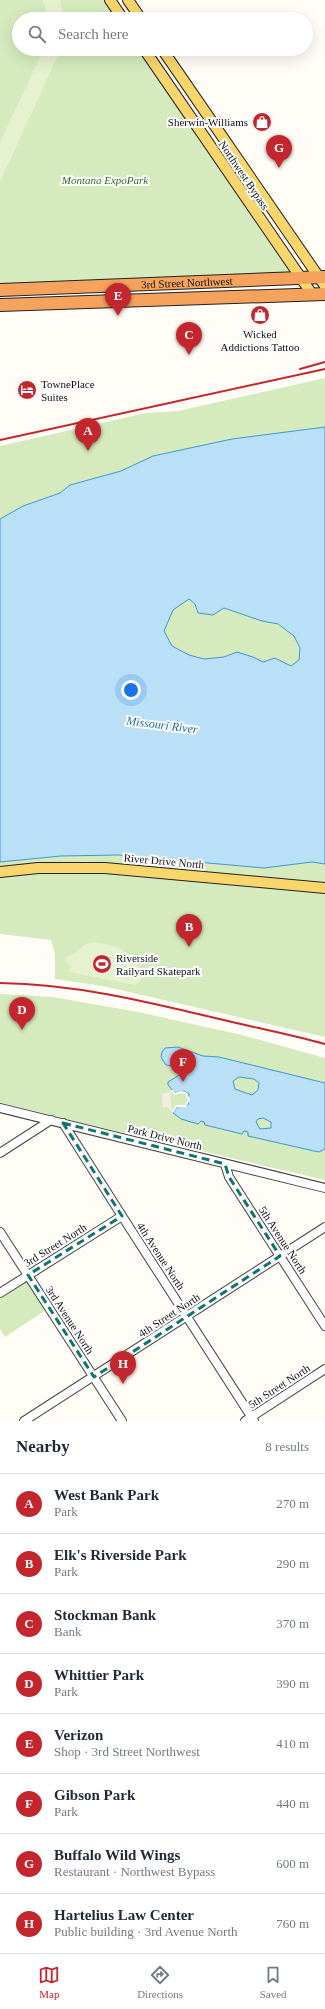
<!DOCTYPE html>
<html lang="en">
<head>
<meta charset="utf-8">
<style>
	:root { --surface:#fff; --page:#f2f2f3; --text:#1f2937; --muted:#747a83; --line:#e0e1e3; --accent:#c4262e }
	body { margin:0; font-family:Georgia,serif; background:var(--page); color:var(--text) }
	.you { position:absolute; left:131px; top:690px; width:14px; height:14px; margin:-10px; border:3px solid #fff; border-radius:50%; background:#1a73e8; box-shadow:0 0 0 6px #1a73e833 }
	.badge { display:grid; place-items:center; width:26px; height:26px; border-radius:50%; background:var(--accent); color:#fff; font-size:13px; font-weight:700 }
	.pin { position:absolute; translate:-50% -33px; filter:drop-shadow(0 1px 2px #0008) }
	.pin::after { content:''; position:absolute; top:21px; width:14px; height:12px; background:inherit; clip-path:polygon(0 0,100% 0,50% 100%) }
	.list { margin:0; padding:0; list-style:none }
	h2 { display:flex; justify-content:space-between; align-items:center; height:52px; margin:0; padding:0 16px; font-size:17px }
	h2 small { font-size:13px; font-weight:400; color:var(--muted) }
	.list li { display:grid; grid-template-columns:26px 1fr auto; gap:12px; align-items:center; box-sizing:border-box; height:60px; padding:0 16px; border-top:1px solid var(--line) }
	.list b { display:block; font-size:15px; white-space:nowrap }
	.list p { margin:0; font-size:13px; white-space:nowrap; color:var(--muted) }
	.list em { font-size:13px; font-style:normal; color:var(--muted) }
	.icon { flex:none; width:22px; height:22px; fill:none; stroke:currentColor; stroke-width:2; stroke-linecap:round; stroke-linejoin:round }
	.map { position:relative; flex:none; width:325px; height:1421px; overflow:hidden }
	.search { position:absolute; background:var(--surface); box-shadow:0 4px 16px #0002; left:12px; right:12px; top:12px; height:44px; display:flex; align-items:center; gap:10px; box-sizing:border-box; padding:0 14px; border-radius:22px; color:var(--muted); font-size:15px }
	.sheet { height:532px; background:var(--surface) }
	nav { display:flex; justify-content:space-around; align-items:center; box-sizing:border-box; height:56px; border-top:1px solid var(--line); background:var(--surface); font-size:11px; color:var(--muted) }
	nav a { display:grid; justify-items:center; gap:2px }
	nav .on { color:var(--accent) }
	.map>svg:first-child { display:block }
	.green { fill:#d5ebbd }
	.pitch { fill:#e6f2cf }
	.plaza { fill:#f1ede2 }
	.water { fill:#b9e0f7; stroke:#3f96cf; fill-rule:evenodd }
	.pier { fill:#fffdf5 }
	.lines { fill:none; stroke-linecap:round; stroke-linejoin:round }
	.minor-casing { stroke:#444; stroke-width:10 }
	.major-casing { stroke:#222; stroke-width:12 }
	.highway-casing { stroke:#222; stroke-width:14 }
	.minor { stroke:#fff; stroke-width:8 }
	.major { stroke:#f9d66b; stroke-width:10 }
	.highway { stroke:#f5a25d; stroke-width:12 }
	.rail { stroke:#c4262e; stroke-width:2 }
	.marked { fill:none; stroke:#0f766e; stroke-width:3; stroke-dasharray:8 5; stroke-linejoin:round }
	.labels { text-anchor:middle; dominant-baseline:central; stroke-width:4; stroke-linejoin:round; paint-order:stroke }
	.poi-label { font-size:11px; fill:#111; stroke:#fff; text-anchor:start }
	.street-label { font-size:11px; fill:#111; stroke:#fff }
	.park-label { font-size:11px; font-style:italic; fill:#2f6b1f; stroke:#fff }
	.water-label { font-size:12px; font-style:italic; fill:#1768a6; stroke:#fff }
</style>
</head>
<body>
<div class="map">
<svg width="325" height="1421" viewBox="0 0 325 1421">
	<rect width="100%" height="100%" fill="#fffdf5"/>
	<path class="green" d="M0,0H110L123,19H19V49H144L299,277L0,290Z
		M325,378V427L232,439L153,456L121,471L70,485L61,493L23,506L0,519V446L146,413L178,411Z
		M189,599L195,604L198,613L213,615L224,608L262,621L277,624L294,636L300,648L299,660L291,666L275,658L263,662L253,657L237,652L224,657L204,659L189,655L172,646L164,631L173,610Z
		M118,855L264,868L312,862L325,864V1037L103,986L55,979V954L51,940L0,934V862L61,856Z
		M0,994L53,997L138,1012L242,1035L325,1058V1180L0,1104Z
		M27,1281L46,1310L5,1337L0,1329V1299Z"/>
	<path class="pitch" d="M42,0H60L64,19H47L45,6Z
		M44,49H61L0,182V142Z
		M94,942C102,943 113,945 121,949C130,955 152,977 135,985L69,972L70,965L65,960L67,957L73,954L86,944Z"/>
	<path class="plaza" d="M170,1092L172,1112L167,1107L163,1108L162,1094Z"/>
	<path class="water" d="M325,427V864L312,862L264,868L118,855L61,856L0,862V519L23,506L60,493L70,485L121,471L153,456L232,439ZM189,599L195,604L198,613L213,615L224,608L262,621L278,624L294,636L300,648L299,660L291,666L275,658L263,662L253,657L237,652L224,657L204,659L189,655L172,646L164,631L173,610Z
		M178,1047L203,1056L219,1057L325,1083V1149L319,1152L314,1151L248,1136V1132L244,1131L242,1134L205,1125L204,1122L201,1121L198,1124L181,1119L173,1113L177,1107L188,1105L189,1094L184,1091L175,1093L168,1085V1082L181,1074L173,1066L166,1065L161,1057L162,1052L165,1048ZM239,1077L254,1079L259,1083L258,1090L252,1095L235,1089L233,1081ZM263,1118L271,1122V1128L260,1129L256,1122L258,1119Z"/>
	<path class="pier" d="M173,1090L175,1093L181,1091L186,1092L190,1099L186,1107H177L173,1113L172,1111L176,1105H185L188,1099L185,1094L181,1093L175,1095L171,1091Z"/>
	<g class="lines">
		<g class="minor-casing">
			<path id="minor" d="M0,1108L325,1188
				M63,1123L122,1216L254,1421
				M0,1153L51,1120
				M225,1164L229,1177L325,1326
				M0,1232L122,1421
				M0,1293L122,1216
				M24,1421L325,1227
				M245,1421L325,1369"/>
		</g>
		<g class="major-casing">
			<path id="major" d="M110,0L123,19
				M128,0L141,19
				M144,49L312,294
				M162,49L325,286
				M0,872L38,868H105L325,888"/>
		</g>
		<g class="highway-casing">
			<g id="highway">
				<path id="s1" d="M0,290L325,277"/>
				<path d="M0,305L325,294"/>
			</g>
		</g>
		<use href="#minor" class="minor"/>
		<use href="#major" class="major"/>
		<use href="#highway" class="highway"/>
		<path class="rail" d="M300,369L325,362
			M0,440L325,369
			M0,983C74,984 144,1001 215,1018C252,1027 289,1034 325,1044"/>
	</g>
	<path class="marked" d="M63,1123L225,1164L229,1177L280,1256L94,1377L28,1275L122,1216Z"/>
	<defs>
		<g id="shop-disc" transform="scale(1)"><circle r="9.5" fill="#c4262e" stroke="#fff"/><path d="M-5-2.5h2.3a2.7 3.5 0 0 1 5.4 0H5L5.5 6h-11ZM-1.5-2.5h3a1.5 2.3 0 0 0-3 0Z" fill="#fff"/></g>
		<g id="hotel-disc" transform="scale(1)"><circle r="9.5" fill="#c4262e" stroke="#fff"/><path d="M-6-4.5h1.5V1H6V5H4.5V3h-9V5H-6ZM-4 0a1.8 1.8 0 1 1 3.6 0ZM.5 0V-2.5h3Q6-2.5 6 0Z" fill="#fff"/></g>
		<g id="stadium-disc" transform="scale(1)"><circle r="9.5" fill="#c4262e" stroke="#fff"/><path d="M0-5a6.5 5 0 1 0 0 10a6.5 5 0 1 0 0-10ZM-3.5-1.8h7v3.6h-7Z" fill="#fff"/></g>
	</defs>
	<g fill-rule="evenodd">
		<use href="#shop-disc" x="262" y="122"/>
		<use href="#shop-disc" x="260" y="315"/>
		<use href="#hotel-disc" x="27" y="390"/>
		<use href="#stadium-disc" x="102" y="964"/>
	</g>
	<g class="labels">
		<g class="poi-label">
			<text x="248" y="122" text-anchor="end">Sherwin-Williams</text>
			<text x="260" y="334" text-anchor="middle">Wicked<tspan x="260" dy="13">Addictions Tattoo</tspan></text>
			<text x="41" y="384">TownePlace<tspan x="41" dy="13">Suites</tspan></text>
			<text x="116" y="958">Riverside<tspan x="116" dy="13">Railyard Skatepark</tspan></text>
		</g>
		<g class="street-label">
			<text transform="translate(244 175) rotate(56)">Northwest Bypass</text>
			<text stroke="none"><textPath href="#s1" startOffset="187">3rd Street Northwest</textPath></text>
			<text transform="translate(164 861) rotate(5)">River Drive North</text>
			<text transform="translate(165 1137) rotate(14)">Park Drive North</text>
			<text transform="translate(283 1240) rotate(57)">5th Avenue North</text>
			<text transform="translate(55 1245) rotate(-32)">3rd Street North</text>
			<text transform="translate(161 1256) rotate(57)">4th Avenue North</text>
			<text transform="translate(169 1315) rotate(-33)">4th Street North</text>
			<text transform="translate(70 1320) rotate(57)">3rd Avenue North</text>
			<text transform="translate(279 1386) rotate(-33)">5th Street North</text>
		</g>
		<g class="park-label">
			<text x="105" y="180">Montana ExpoPark</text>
		</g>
		<g class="water-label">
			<text transform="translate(162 725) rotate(7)">Missouri River</text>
		</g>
	</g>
</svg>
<div class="you"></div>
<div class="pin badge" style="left:88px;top:451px">A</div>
<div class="pin badge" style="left:189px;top:947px">B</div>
<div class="pin badge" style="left:189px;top:355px">C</div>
<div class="pin badge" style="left:22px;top:1030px">D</div>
<div class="pin badge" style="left:118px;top:316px">E</div>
<div class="pin badge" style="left:183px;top:1082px">F</div>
<div class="pin badge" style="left:279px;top:168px">G</div>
<div class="pin badge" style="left:123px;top:1384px">H</div>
<div class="search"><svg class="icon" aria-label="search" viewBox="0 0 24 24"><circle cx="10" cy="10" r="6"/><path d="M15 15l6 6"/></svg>Search here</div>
</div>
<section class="sheet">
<h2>Nearby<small>8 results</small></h2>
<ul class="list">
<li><span class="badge">A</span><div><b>West Bank Park</b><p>Park</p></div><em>270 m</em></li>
<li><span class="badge">B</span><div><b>Elk's Riverside Park</b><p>Park</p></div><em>290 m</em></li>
<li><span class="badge">C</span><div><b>Stockman Bank</b><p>Bank</p></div><em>370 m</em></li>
<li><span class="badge">D</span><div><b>Whittier Park</b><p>Park</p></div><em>390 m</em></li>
<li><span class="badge">E</span><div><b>Verizon</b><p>Shop · 3rd Street Northwest</p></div><em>410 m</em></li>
<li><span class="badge">F</span><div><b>Gibson Park</b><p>Park</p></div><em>440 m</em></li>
<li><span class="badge">G</span><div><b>Buffalo Wild Wings</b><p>Restaurant · Northwest Bypass</p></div><em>600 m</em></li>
<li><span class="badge">H</span><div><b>Hartelius Law Center</b><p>Public building · 3rd Avenue North</p></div><em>760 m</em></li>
</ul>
</section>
<nav>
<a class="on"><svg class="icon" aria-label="map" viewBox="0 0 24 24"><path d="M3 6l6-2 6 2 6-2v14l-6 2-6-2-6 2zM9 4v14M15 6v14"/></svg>Map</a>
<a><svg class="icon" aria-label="directions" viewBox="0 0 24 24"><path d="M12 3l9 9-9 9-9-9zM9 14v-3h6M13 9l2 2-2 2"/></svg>Directions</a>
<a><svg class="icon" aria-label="saved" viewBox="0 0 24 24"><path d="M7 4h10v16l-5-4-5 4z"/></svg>Saved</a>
</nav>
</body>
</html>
